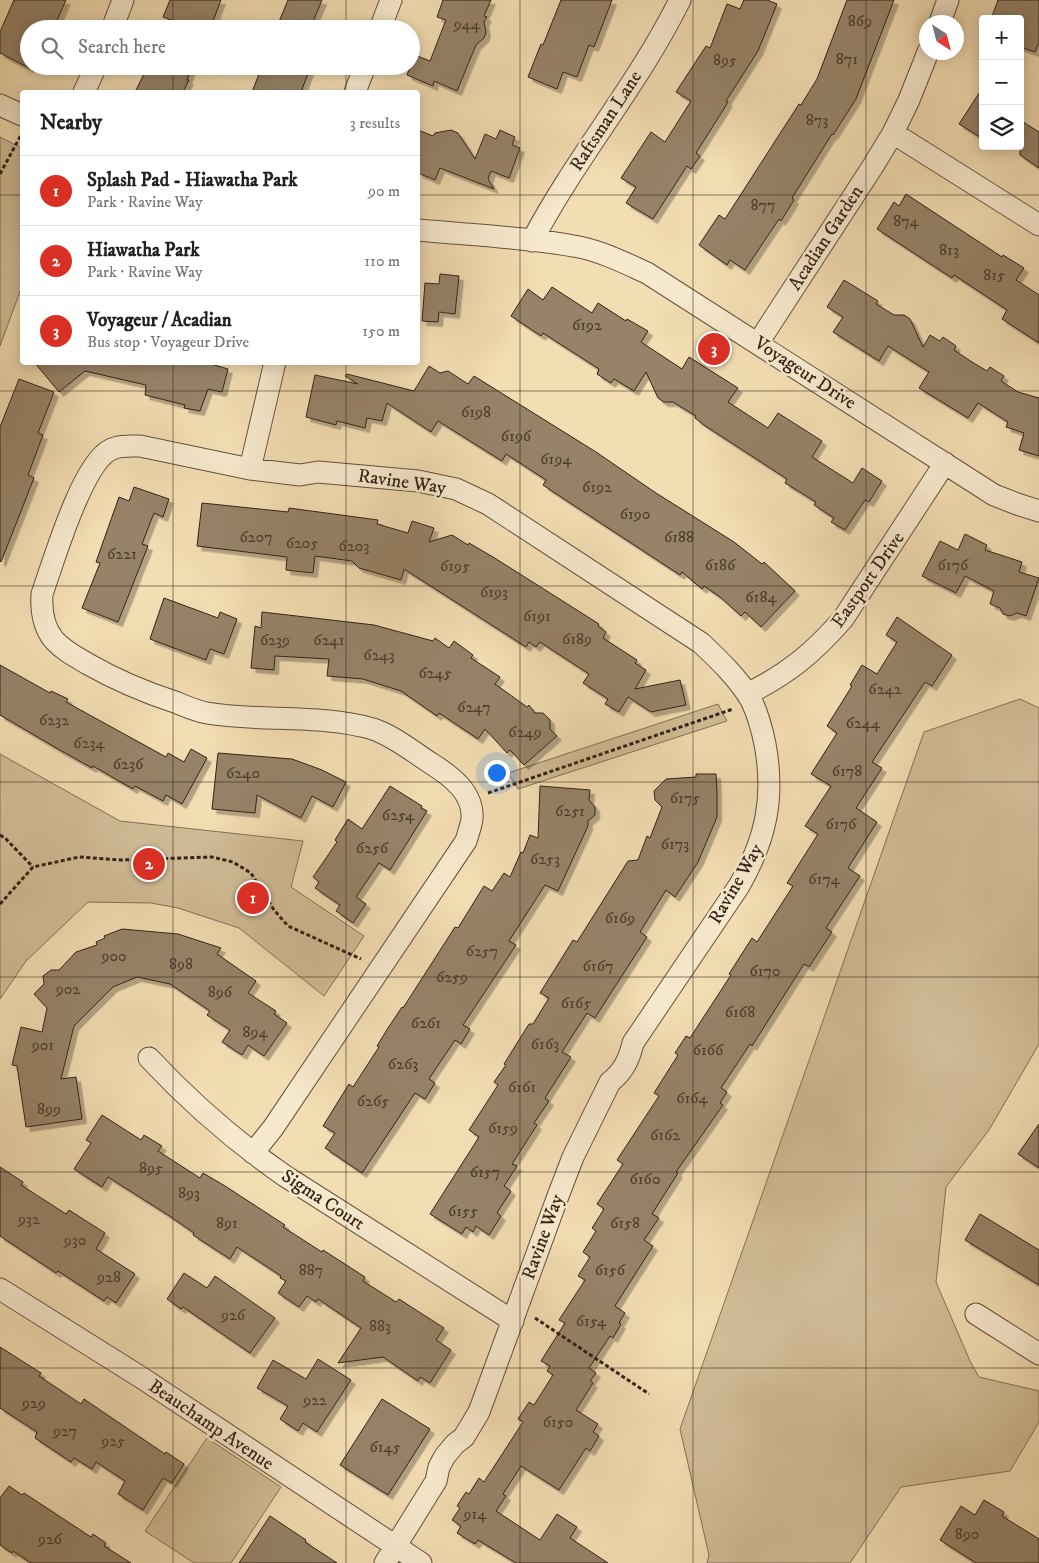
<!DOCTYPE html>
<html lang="en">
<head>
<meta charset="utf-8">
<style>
	:root { --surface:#fff; --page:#f2f2f2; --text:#222; --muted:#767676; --line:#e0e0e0; --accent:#d93025 }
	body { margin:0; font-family:"IM FELL DW Pica",serif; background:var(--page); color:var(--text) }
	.controls { position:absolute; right:15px; top:15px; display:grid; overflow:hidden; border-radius:5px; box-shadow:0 2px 12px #0003 }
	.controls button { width:45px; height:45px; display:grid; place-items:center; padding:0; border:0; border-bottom:1px solid var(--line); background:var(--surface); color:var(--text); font:25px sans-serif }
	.compass { position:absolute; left:919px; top:15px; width:45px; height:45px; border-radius:50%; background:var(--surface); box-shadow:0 2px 12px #0003; rotate:144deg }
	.you { position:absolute; left:496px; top:772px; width:18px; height:18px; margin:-12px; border:4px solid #fff; border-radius:50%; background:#1a73e8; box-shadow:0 0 0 8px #1a73e833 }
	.badge { display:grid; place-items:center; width:32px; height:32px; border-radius:50%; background:var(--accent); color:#fff; font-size:16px; font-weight:700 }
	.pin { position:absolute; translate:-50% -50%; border:2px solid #fff; box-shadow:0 1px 5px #0006 }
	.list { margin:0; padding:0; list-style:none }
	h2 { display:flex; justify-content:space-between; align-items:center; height:65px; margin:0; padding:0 20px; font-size:21px }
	h2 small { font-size:16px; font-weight:400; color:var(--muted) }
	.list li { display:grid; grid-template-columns:32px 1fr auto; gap:15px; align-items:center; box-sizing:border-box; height:70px; padding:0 20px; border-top:1px solid var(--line) }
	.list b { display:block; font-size:19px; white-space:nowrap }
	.list p { margin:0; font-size:16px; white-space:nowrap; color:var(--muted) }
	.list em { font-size:16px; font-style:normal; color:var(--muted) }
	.icon { flex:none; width:28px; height:28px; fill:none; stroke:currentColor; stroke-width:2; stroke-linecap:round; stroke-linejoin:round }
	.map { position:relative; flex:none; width:1039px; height:1563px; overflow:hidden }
	.search { position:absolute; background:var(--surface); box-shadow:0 2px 12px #0003; left:20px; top:20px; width:400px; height:55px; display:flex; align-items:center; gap:12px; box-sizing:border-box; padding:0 18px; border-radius:28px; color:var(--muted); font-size:19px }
	.panel { position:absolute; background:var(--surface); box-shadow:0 2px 12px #0003; left:20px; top:90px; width:400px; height:275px; border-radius:5px }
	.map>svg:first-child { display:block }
	.green { fill:#d2bd98; stroke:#827058 }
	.building { fill:#968368; stroke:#312217; filter:url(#shadow) }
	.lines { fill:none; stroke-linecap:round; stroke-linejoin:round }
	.minor-casing { stroke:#62513e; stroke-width:23 }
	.path { stroke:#312217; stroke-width:3; stroke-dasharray:4 2.5; stroke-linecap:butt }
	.minor { stroke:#f7e9cd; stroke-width:21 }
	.grid { fill:none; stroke:#312217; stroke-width:1; stroke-opacity:0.55 }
	.labels { text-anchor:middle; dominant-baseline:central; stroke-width:5; stroke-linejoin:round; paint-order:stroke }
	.number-label { font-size:16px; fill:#4a3a2b }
	.street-label { font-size:19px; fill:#312217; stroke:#f7e9cd }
</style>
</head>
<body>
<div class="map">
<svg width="1039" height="1563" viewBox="0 0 1039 1563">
	<defs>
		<filter id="shadow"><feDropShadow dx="4.5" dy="4.5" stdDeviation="0" flood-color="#0004"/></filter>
	</defs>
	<rect width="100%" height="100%" fill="#f3ddb2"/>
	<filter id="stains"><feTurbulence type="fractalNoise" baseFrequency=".004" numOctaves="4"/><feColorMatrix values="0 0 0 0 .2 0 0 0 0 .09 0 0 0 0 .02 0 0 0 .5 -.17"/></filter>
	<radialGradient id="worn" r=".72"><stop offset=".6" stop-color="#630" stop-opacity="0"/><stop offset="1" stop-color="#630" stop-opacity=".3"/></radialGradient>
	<path class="green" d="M0,137L22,148V286L0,346Z
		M1020,699L1039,708V1044L989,1130L946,1187L936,1282L970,1361L979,1377L1039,1391V1422L1010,1471L901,1487L850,1563H707L709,1555L680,1429L924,732Z
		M718,704L727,721L518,789L508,773Z
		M0,754L120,821L303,841L291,887L364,936L324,996L239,928L178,908L151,903L88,902L26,961L0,999Z
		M207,1438L281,1487L231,1563H194L145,1531Z"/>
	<path class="building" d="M14,0H66L53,29H29V68L0,53V32Z
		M170,0H221L210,29H173L176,22L163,17Z
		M288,0H322L310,29H276Z
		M443,0H491L484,16L487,17L484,22L486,32L484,38L476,45L457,91L434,81L433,86L407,75L415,55L430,61L446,20L437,17Z
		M561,0H612L594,47L589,45L577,77L563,72L557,89L528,77L541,44L543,45Z
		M744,0H767L777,4L758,51L726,101L728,102L722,112L696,153L700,156L691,169L687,166L653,219L626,203L636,187L621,178L651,132L665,142L691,101L676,92L706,46L710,48L727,4L740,9Z
		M847,0H894L856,99L833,135L832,134L792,198L794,200L781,221L779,219L745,270L730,260L727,265L699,245L719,215L725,219L799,104L801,105L817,79Z
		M998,0H1039V42L1035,52L1020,47V19H991Z
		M148,66H192L187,80H189L183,92H135Z
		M262,66H311L301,92H252Z
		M983,87V139L959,124Z
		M1020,120L1039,132V168L1020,155Z
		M418,130L433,136L435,133L451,130L458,133L475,159L485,134L496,139L500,130L515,137L512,145L520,148L509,178L491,171L488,179L494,189L440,168L435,180L418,173Z
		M906,194L1002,257L1003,255L1024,268L1016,280L1039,295V343L1002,319L1007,310L954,275L952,278L877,229L894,202L899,206Z
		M440,274L459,276L455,314L439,312L438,322L422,321L425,283L439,284Z
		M844,280L878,301L876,304L894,315H904L910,319L923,347L930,335L940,341L943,337L956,346L954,350L972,362L987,371L990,367L1004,376L1001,381L1018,392L1039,398V456L1019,450L1024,433L1006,427L1008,422L978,403L968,418L919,388L929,372L888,346L879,361L833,332L843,317L827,307Z
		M552,287L592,313L598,303L626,321L627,319L648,331L641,342L682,369L689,357L738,388L728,402L768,428L778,413L822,441L812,457L853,483L862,468L882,481L869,502L865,500L845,530L831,522L834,518L814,505L816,502L785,483L787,479L704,425L695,418L696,416L673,402H664L658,398L646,372L634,391L614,379L611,383L597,374L599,369L543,333L541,336L511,316L528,289L543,300Z
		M34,362H204L228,369L222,392L208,389L200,411L184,408L185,405L145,395L146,385L85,371L59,392Z
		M429,366L440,373L448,371L468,384L474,376L596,452L656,493L734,542L762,564L764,562L795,591L761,627L745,612L741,616L720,597L704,586L702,589L682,572L680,575L564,499L543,485L546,480L506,454L502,461L438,421L431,432L387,403L382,421L367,418L365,428L337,421L336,425L306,417L315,375L358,384L345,376L347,374L414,391Z
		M19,379L54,392L38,433L43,435L28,475L34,478L1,562L0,561V427Z
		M134,487L169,499L163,517L154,513L142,544L148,546L118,622L82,608L100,563L96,562L119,497L129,501Z
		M202,503L288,512L289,508L378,520L377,524L408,533L412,521L434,528L429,542L452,535L468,545L469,543L493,557L599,624L598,626L606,632L603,638L637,660L635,663L646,670L635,689L680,680L686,705L651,712L628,697L619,712L605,704L608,699L583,683L589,674L540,642L536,647L529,642L526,647L404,569L401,580L359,568L352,561L315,556L313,573L286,570L287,557L197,546Z
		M965,534L987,545L985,550L1022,562L1019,572L1039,578L1026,616L1017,613L1010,616L1003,614L1000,608L990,604L994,591L965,576L956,593L922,576L940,541L958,550Z
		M164,598L218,618L220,612L237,619L224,654L210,649L206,660L150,639Z
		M262,612L374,625L433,641L435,638L449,648L454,641L473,655L471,658L500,677L495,684L527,707L529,705L535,713H543L550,720V729L557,736L524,765L510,750L507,753L485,729L478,739L439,713L437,716L401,691L363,679L327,676L329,659L275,656L274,670L251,668L255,626L261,628Z
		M897,617L952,655L932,686L925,682L872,762L882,768L856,808L877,822L848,868L860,876L826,928L832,932L809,967L804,964L752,1046L750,1044L721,1088L727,1092L720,1103L723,1105L676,1172L678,1173L652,1214L659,1218L644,1240L653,1246L615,1306L625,1313L619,1323L621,1324L613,1338L610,1336L589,1368L596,1373L590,1381L593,1383L576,1410L598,1424L593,1432L599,1436L590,1451L586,1448L559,1490L521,1466L503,1494L506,1496L496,1511L540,1540L557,1514L577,1527L570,1538L608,1563H516L478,1540L475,1544L457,1533L461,1526L452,1520L460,1508L457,1506L466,1492L469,1494L479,1478L484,1482L523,1422L518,1419L529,1402L534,1405L553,1375L547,1371L550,1366L541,1361L565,1323L559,1320L585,1280L578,1276L590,1257L583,1252L596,1231L592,1228L604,1209L597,1204L623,1164L617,1160L659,1096L654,1093L678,1055L675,1053L686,1036L690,1038L731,975L729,974L752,938L757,942L793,886L787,883L818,834L805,826L831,786L811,774L837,733L827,726L852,686L850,685L862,665L877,674L897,642L886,635Z
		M0,665L50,693L51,691L68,699L66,702L166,757L168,753L184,762L191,749L207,758L182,804L166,795L163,801L135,786L133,789L93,766L92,768L58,749L0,715Z
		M218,753L292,759L322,770L346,782L333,807L312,796L301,818L257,795L255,813L212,809Z
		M696,774H716L717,791V817L698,862L675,897L666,890L640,932L647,937L607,999L595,1018L587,1013L562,1052L571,1057L545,1098L549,1101L534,1123L537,1125L512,1164L517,1166L504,1186L511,1191L497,1213L501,1216L489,1235L476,1226L473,1232L466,1227L462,1234L430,1214L479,1137L469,1130L498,1085L494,1082L506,1065L504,1064L529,1024H533L549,998L540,993L560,961L573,940L577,942L628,861L638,860L647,836L650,838L662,807L655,800L654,791L666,779L696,777Z
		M390,786L422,806L421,808L427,811L390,870L379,863L356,897L366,904L353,923L336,911L340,905L315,888L319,882L313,877L337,842L335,840L348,819L362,829Z
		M540,786L590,790L589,800L595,807V815L588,821V826L558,891L545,885L509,941L516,945L463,1025L470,1029L461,1044L455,1040L429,1079L435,1083L425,1099L415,1093L362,1173L325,1148L335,1133L323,1126L349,1084L353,1087L379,1047L377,1046L388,1028L402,1007L403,1008L455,927L458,928L484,886L492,891L504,873L510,877L521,852L523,853L530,835L538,838Z
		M122,929L178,934L221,948L217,954L256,981L248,993L276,1011L274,1014L287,1023L264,1056L248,1045L242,1055L222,1042L230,1030L207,1015L210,1011L170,984L137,977L113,987L74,1026L61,1079L76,1077L82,1119L26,1127L17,1066L12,1065L21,1027L42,1032L47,1008L34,994L44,984L43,976L51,970H59L76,952L97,945L96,942L105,938L104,936Z
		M102,1115L141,1140L144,1135L162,1146L158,1151L200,1178L203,1173L225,1186L285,1225L283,1227L322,1252L323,1250L365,1277L363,1281L396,1302L399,1299L444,1328L436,1340L451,1350L430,1383L420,1377L418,1381L383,1357L338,1363L361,1328L318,1299L316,1302L307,1296L299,1307L278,1293L286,1281L280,1278L281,1276L237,1247L230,1259L193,1235L194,1233L168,1215L108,1177L102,1187L74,1169L91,1143L86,1140Z
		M1039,1124V1168L1018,1154Z
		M0,1167L23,1182L21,1185L66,1214L69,1210L105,1233L96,1249L135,1274L116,1303L107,1297L104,1301L58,1271L56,1273L0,1236Z
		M980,1214L1039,1250V1285L965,1240Z
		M184,1273L207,1288L215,1276L275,1318L250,1353L183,1307L181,1309L167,1299Z
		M0,1347L41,1373L39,1376L81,1404L84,1399L165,1454L166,1452L184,1464L172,1483L163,1478L143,1510L118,1494L125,1481L96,1462L92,1469L74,1458L71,1462L35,1438L37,1432L0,1408Z
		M318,1359L351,1380L317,1432L303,1423L298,1431L280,1419L288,1406L257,1388L273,1360L306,1379Z
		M382,1399L430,1429L388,1495L340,1465Z
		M9,1486L22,1495L24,1493L91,1537L93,1534L106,1543L104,1546L131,1563H31L13,1551L12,1553L0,1545V1498Z
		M984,1500L1004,1512L1002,1516L1039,1539V1563H976L940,1540L961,1506L975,1515Z
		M270,1516L306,1540L305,1542L337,1563H239Z"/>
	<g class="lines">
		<g class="minor-casing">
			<path id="minor" d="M940,22L948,0
				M112,29L123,0
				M380,29L391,0
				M84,92L96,66
				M355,92L365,66
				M0,105L22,115
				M893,133L1039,225
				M418,230C471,235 526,237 579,247C603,252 625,263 647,273L994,495L1017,504L1039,511
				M532,241C576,157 638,85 680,0
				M758,343L873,166L893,133L909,100L928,52
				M250,469L275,362
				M747,694C788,674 813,653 843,619L945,463
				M149,1058C190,1102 236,1142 285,1176L513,1321
				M253,1153L273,1128L466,841C468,834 471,826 472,819C474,793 451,776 432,764C413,752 394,736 373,729C321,714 260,722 207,713C196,711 185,706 175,702C144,692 116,680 88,664C76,657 64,651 54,640C44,628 41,610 42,594C53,563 82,464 110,450C118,445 130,446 140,446L250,469L300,475L318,472L418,481L456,489L488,504L701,643C718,659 739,679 751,700C758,714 762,729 765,744C775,798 766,839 739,886L633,1043C629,1060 623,1072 610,1082L573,1157L558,1196L479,1412L464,1437L455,1444L445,1456L439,1467L436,1481L385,1563
				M0,1289L142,1378L421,1563
				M976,1314L1039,1354"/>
		</g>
		<path class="path" d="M0,174L21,135
			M488,793L733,709
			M0,835L6,839L33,867
			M0,904L33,867L79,857L121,860L212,857L233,862L251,873L274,910L288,926L361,959
			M535,1318L649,1394"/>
		<use href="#minor" class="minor"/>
	</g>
	<path class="grid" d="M173,0V29M346,0V29M520,0V1563M693,0V1563M866,0V1563M173,66V92M346,66V92M0,195H22M418,195H1039M173,362V1563M346,362V1563M0,391H1039M0,586H1039M0,782H1039M0,977H1039M0,1172H1039M0,1368H1039"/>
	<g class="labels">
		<g class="number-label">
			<text x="860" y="21">869</text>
			<text x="467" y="24">944</text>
			<text x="847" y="59">871</text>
			<text x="725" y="60">895</text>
			<text x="817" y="120">873</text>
			<text x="763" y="205">877</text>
			<text x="906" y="221">874</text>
			<text x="949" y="250">813</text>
			<text x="994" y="275">815</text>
			<text x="587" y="325">6192</text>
			<text x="476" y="412">6198</text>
			<text x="516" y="436">6196</text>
			<text x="556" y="459">6194</text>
			<text x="597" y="487">6192</text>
			<text x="635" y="514">6190</text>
			<text x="256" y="537">6207</text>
			<text x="679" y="537">6188</text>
			<text x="302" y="543">6205</text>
			<text x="354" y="546">6203</text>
			<text x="122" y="554">6221</text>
			<text x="720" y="565">6186</text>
			<text x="953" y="565">6176</text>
			<text x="455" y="566">6195</text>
			<text x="494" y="592">6193</text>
			<text x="761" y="597">6184</text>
			<text x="537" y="616">6191</text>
			<text x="577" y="639">6189</text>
			<text x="275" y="640">6239</text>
			<text x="329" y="640">6241</text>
			<text x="379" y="655">6243</text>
			<text x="435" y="673">6245</text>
			<text x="885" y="689">6242</text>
			<text x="474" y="707">6247</text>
			<text x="54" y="720">6232</text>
			<text x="863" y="723">6244</text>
			<text x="525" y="732">6249</text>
			<text x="89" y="743">6234</text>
			<text x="128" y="764">6236</text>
			<text x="847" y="771">6178</text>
			<text x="243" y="773">6240</text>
			<text x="685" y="798">6175</text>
			<text x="570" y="811">6251</text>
			<text x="398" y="815">6254</text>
			<text x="841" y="824">6176</text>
			<text x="675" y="844">6173</text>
			<text x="372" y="848">6256</text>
			<text x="545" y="859">6253</text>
			<text x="824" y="879">6174</text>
			<text x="620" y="918">6169</text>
			<text x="482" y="951">6257</text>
			<text x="114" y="956">900</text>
			<text x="181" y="964">898</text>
			<text x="598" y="966">6167</text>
			<text x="765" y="971">6170</text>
			<text x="452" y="977">6259</text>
			<text x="68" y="989">902</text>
			<text x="220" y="992">896</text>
			<text x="576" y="1003">6165</text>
			<text x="740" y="1012">6168</text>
			<text x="426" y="1023">6261</text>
			<text x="255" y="1032">894</text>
			<text x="545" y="1044">6163</text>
			<text x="43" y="1045">901</text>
			<text x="708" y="1050">6166</text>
			<text x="403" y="1064">6263</text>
			<text x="522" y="1087">6161</text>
			<text x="692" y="1098">6164</text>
			<text x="373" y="1101">6265</text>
			<text x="49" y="1109">899</text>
			<text x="503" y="1128">6159</text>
			<text x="665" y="1135">6162</text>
			<text x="151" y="1168">895</text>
			<text x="485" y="1172">6157</text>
			<text x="645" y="1179">6160</text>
			<text x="189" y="1193">893</text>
			<text x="463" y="1211">6155</text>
			<text x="29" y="1219">932</text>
			<text x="227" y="1223">891</text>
			<text x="625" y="1223">6158</text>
			<text x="75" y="1240">930</text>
			<text x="311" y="1270">887</text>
			<text x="610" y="1270">6156</text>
			<text x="109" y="1277">928</text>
			<text x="233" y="1315">926</text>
			<text x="591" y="1321">6154</text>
			<text x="380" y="1326">883</text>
			<text x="315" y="1400">922</text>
			<text x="34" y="1403">929</text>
			<text x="558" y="1422">6150</text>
			<text x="65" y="1431">927</text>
			<text x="113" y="1441">925</text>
			<text x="385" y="1447">6145</text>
			<text x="475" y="1514">914</text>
			<text x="967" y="1534">890</text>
			<text x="50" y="1539">926</text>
		</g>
		<g class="street-label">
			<text transform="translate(606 121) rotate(-57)">Raftsman Lane</text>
			<text transform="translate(826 238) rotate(-57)">Acadian Garden</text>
			<text transform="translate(805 373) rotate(33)">Voyageur Drive</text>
			<text transform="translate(402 482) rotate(8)">Ravine Way</text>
			<text transform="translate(868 580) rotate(-55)">Eastport Drive</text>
			<text transform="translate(736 884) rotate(-60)">Ravine Way</text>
			<text transform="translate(323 1200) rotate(33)">Sigma Court</text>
			<text transform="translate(543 1237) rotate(-70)">Ravine Way</text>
			<text transform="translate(211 1425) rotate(34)">Beauchamp Avenue</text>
		</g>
	</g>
	<rect width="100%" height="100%" filter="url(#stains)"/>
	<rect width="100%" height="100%" fill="url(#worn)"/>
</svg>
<div class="controls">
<button>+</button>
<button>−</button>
<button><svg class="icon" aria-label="layers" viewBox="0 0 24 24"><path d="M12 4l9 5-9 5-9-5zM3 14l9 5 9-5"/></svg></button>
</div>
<svg class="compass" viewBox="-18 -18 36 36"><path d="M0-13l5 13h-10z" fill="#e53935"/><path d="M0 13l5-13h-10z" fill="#767676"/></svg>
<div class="you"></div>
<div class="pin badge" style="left:253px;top:898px">1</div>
<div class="pin badge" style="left:149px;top:864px">2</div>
<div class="pin badge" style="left:714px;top:349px">3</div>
<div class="search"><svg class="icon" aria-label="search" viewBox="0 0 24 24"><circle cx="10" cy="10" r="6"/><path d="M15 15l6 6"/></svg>Search here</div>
<section class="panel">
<h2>Nearby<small>3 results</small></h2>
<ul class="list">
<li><span class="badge">1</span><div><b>Splash Pad - Hiawatha Park</b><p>Park · Ravine Way</p></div><em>90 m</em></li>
<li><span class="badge">2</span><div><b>Hiawatha Park</b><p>Park · Ravine Way</p></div><em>110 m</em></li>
<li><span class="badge">3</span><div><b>Voyageur / Acadian</b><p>Bus stop · Voyageur Drive</p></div><em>150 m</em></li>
</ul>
</section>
</div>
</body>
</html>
